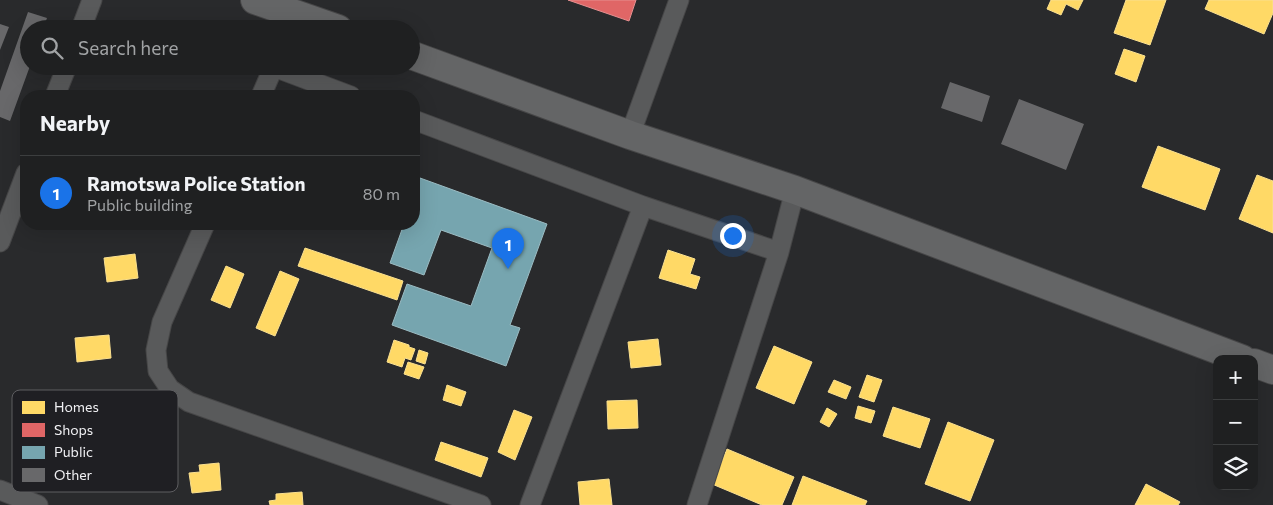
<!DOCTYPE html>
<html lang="en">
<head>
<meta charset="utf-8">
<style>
	:root { --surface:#1f2021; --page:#27282a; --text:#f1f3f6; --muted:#a1a3a5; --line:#3c3e3f; --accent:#1a73e8 }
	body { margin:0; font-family:Commissioner,sans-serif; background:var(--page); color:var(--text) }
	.controls { position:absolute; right:15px; bottom:15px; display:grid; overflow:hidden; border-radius:10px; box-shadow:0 5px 20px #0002 }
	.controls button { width:45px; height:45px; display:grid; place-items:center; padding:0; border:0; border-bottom:1px solid var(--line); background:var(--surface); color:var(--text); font:25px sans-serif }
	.you { position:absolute; left:732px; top:235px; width:18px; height:18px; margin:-12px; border:4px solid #fff; border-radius:50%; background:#1a73e8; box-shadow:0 0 0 8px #1a73e833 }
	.badge { display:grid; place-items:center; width:32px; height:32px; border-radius:50%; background:var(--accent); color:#fff; font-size:16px; font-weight:700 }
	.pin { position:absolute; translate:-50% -41px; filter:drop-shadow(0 1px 2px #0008) }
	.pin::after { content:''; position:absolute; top:26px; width:18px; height:15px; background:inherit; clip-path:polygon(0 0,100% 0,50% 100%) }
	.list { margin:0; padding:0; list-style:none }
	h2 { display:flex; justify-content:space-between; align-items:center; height:65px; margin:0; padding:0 20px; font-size:21px }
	h2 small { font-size:16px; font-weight:400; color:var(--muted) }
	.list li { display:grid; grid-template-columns:32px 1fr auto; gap:15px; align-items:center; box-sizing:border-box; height:75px; padding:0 20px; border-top:1px solid var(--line) }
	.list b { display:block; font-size:19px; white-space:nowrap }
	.list p { margin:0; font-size:16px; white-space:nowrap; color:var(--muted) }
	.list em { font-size:16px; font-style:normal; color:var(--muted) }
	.icon { flex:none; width:28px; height:28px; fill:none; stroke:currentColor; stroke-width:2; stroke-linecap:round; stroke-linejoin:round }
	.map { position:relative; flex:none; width:1273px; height:505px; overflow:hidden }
	.search { position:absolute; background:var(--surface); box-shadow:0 5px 20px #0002; left:20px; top:20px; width:400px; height:55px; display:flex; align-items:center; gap:12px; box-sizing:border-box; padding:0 18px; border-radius:28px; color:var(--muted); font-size:19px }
	.panel { position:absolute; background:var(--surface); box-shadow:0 5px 20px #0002; left:20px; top:90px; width:400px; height:140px; border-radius:20px }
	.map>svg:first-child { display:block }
	.homes { fill:#ffd966; stroke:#fae090 }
	.shops { fill:#e06666; stroke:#e58f90 }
	.public { fill:#76a5af; stroke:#9bbcc3 }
	.building { fill:#68686a }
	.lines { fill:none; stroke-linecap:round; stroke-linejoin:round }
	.minor-casing { stroke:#464647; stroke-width:21 }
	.secondary-casing { stroke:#464647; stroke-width:30 }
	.minor { stroke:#595a5b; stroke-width:19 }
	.secondary { stroke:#646566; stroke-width:28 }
	.key { fill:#1f1f23; stroke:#5e5e61; stroke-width:1 }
	.key-label { font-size:14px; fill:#f0f0f3 }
</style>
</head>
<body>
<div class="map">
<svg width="1273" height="505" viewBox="0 0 1273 505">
	<rect width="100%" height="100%" fill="#292a2c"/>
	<path class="homes" d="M1051,0H1083L1078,10L1066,4L1061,15L1047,9Z
		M1126,0H1166L1150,45L1114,33Z
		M1209,0H1273V13L1264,34L1205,9Z
		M1124,49L1145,56L1136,82L1115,74Z
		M1158,146L1220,169L1205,210L1142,187Z
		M1257,175L1273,181V233L1239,219Z
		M305,248L403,281L397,300L298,266Z
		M668,250L695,259L690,274L700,277L696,289L659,278Z
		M135,254L138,278L107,282L104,258Z
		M226,266L244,274L230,308L211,300Z
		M280,271L299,279L275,336L256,328Z
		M109,335L111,358L77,362L75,338Z
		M658,339L661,365L631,368L628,342Z
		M394,340L409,345V347L415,349L411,360L405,358L402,367L387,362Z
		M774,346L812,362L794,404L756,388Z
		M419,350L428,353L425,364L416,361Z
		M408,362L424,367L419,379L404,374Z
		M867,375L882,380L874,402L859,397Z
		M834,380L851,387L846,399L828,392Z
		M447,385L466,392L461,406L443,400Z
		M637,400L638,428L608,429L607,401Z
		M858,406L875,411L871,423L855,418Z
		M893,407L930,419L920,448L883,436Z
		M827,408L837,414L829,427L820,422Z
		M514,410L532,417L515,460L498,452Z
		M948,422L994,440L970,501L925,484Z
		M441,442L488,458L481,477L435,460Z
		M727,449L794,477L782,505H762L712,484Z
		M219,463L221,490L192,493L189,473L200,472L199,465Z
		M803,476L867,501L865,505H792Z
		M609,479L612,505H580L578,482Z
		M1146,484L1180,502L1178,505H1135Z
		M302,492L303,505H270L269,501L276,500V494Z"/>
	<path class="shops" d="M568,0H636L629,21Z"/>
	<path class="public" d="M420,178L547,224L510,325L520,328L506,366L392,325L407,284L471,306L492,248L441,230L424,275L390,263L404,224H414V197Z"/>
	<path class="building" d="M28,12L47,18L43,29H29L30,66L10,121L0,117V91Z
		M0,24L9,27L0,50Z
		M950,82L990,96L982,122L941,108Z
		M1019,99L1084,124L1066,170L1001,144Z"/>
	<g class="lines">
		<g class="minor-casing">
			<path id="minor" d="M81,29L92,0
				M274,67L351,96
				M55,96L67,66
				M261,96L274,66
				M414,120L643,206L779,252
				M630,135L679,0
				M205,224L162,322L156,350L158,371L170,389L189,402L481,505
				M0,242L26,173
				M0,490L38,505
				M530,505L643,206
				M697,505L779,252L795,190"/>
		</g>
		<g class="secondary-casing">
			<path id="secondary" d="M255,0L338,29
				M411,55L630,135L795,190L1242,359
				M1254,363L1273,370"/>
		</g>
		<use href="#minor" class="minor"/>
		<use href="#secondary" class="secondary"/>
	</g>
	<rect x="12" y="390" width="166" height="102" rx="8" class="key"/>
	<rect x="22" y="401" width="23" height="13" fill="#ffd966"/>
	<rect x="22" y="423" width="23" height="14" fill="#e06666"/>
	<rect x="22" y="446" width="23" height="13" fill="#76a5af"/>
	<rect x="22" y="468" width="23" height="14" fill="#68686a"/>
	<g class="key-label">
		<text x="54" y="412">Homes</text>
		<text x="54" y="435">Shops</text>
		<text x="54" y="457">Public</text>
		<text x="54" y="480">Other</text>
	</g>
</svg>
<div class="controls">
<button>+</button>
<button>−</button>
<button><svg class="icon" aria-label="layers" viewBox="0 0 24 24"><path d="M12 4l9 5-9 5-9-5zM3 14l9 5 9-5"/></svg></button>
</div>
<div class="you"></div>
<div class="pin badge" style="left:508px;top:269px">1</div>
<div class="search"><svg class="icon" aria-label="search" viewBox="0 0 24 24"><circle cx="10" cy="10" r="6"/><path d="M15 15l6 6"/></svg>Search here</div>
<section class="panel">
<h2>Nearby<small></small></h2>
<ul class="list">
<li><span class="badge">1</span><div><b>Ramotswa Police Station</b><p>Public building</p></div><em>80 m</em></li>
</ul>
</section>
</div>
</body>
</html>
